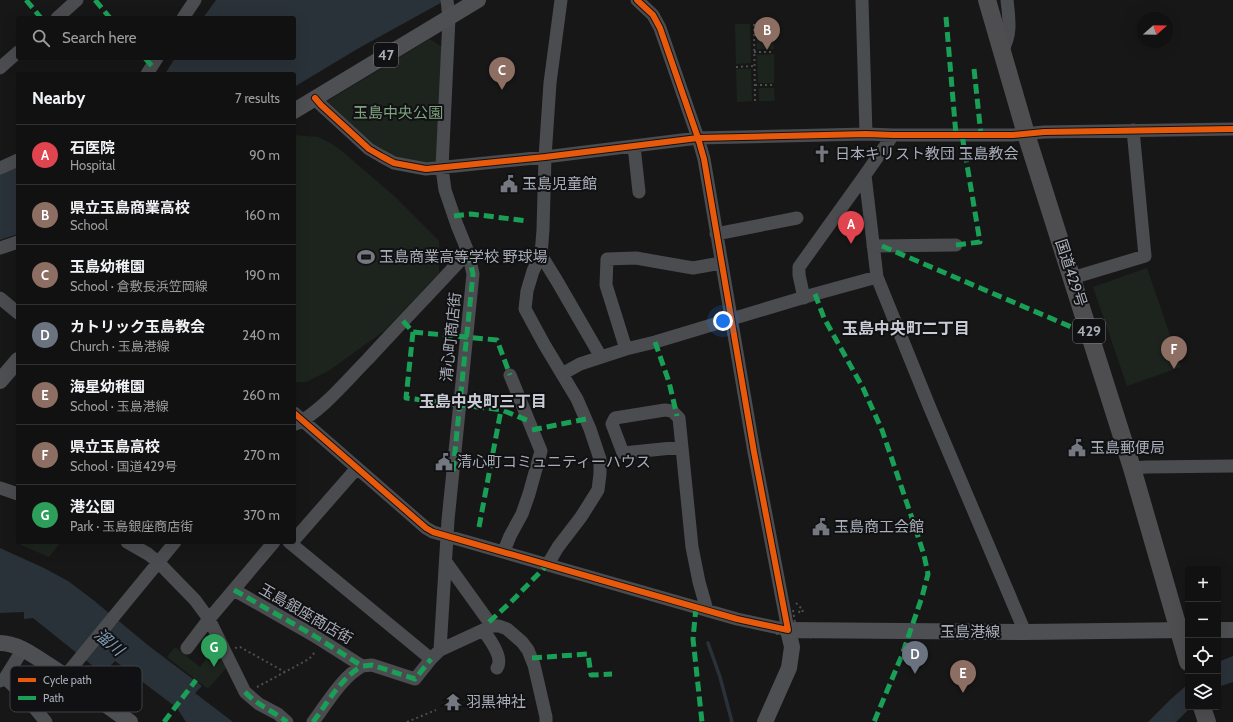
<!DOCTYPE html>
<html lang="en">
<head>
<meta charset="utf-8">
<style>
	:root { --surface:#111; --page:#1a1a1a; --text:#f1f3f6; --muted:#9c9d9f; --line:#303131; --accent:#757880 }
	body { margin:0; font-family:Cabin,"Noto Sans JP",sans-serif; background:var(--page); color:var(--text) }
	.controls { position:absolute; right:12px; bottom:12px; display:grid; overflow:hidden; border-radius:4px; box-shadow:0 4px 16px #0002 }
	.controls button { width:36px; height:36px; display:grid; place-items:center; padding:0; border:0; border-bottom:1px solid var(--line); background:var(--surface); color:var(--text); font:20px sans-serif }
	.compass { position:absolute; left:1137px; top:12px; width:36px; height:36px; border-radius:50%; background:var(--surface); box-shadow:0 4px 16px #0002; rotate:70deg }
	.you { position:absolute; left:723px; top:321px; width:14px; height:14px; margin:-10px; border:3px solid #fff; border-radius:50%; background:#1a73e8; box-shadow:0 0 0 6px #1a73e833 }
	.badge { display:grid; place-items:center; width:26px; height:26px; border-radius:50%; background:var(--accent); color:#fff; font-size:13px; font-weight:700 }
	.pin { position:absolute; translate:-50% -33px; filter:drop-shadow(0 1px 2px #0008) }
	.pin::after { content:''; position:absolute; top:21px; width:14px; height:12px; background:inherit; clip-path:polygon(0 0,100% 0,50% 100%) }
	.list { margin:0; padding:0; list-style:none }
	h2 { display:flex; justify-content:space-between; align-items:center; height:52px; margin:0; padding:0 16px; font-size:17px }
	h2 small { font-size:13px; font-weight:400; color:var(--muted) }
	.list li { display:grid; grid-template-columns:26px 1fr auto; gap:12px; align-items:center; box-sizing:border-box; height:60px; padding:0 16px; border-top:1px solid var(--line) }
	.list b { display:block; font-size:15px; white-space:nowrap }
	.list p { margin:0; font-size:13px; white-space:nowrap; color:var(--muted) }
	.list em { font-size:13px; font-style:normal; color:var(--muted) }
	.icon { flex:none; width:22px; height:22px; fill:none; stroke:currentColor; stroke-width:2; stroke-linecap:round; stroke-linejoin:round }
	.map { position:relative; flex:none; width:1233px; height:722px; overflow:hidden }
	.search { position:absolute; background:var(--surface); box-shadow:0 4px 16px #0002; left:16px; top:16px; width:280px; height:44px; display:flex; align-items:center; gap:10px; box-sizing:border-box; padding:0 14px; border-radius:4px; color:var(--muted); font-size:15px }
	.panel { position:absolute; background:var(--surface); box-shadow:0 4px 16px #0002; left:16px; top:72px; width:280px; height:472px; border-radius:4px }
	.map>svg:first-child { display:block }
	.green { fill:#1d241e }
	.water { fill:#2a3239 }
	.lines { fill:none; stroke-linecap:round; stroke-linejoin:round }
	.stream { stroke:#2a3239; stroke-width:3.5 }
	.path { stroke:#4d4e52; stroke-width:2; stroke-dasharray:2 3; stroke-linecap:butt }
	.minor { stroke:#4b4c50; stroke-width:13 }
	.major { stroke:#4d4f52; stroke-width:16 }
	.highway { stroke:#4e4e51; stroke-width:18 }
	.path-bridge { stroke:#4d4e52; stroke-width:2; stroke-dasharray:2 3; stroke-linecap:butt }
	.quiet { stroke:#1a9f57; stroke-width:5; stroke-dasharray:10 5; stroke-linecap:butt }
	.cycleway-casing { stroke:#111113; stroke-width:8 }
	.cycleway { stroke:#e8590c; stroke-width:6 }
	.labels { text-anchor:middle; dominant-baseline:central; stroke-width:4; stroke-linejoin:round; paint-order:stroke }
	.shield { fill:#111113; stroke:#7b7e86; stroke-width:1 }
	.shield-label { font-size:14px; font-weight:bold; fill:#a8adb8 }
	.park-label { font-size:15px; fill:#7fa381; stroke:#111113 }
	.poi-label { font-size:15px; fill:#a8adb8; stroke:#111113; text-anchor:start }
	.street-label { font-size:15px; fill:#a8adb8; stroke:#111113 }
	.neighbourhood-label { font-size:16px; font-weight:bold; fill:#c9ccd4; stroke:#111113 }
	.water-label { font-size:16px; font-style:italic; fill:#7f9bb3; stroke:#111113 }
	.key { fill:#111113; stroke:#3e4045; stroke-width:1 }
	.key-label { font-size:11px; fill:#a8adb8 }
</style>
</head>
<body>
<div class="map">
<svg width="1233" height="722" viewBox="0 0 1233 722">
	<rect width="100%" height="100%" fill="#171717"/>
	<path class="green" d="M773,23L774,49H757V24Z
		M735,24H750L751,63L736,64Z
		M430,39L448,51L442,168L394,163L321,105Z
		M774,54V83H758L757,55Z
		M736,69H751L752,101L737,102Z
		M759,88H774L775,101H759Z
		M294,135L318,137L332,144L343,152L393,195L439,241V273L384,331L330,370L306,382H294Z
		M1147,268L1181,367L1127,386L1093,287Z
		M22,542H61L49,557L21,545Z
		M217,644L228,666L208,689L167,657L175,647L200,667Z"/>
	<path class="water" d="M216,0H446L359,48L294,87V74H165L175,58H294V18H203Z
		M18,167V234L0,240V174Z
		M0,548L44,568L68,581L92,599L149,646L202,686L195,693L233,722H186L177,708L115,661L103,674L33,618L24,619V612L0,613Z
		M1233,656V682L1218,687V662Z
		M1188,684V707H1191L1176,722H1148L1171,699Z"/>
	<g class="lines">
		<path class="stream" d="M708,643L720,677L732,722"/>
		<path class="path" d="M754,24L755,101
			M754,52H774
			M736,67L754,66
			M755,85H774
			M796,603L803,610L802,613L797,611
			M235,648L240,647L285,672
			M257,687L309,659L316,651
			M407,722L436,710"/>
		<path class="minor" d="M862,0L866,134
			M57,18L77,0
			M183,18L195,0
			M1002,51C1012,34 1009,19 1007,0
			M0,68L18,52
			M147,74L157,58
			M315,98L321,105L369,149L381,156L394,163L426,169L545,157L698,138L866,134L893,135H1013L1044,132L1233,129
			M893,135L865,175L877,277L930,408L1025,632
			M634,146L639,192
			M0,168L18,160
			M716,234L797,218
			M873,246L956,245
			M0,248L18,242
			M541,255L557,281L601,357
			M1072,278L1145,256L1133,130
			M0,298L18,313
			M804,298L799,275V267L865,175
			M626,349L606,285L607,259L636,258L693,268L721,263
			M562,374L580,364L626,349L655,342L815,294L877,277
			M294,413L426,528L433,532L737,619L788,630L754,452L704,159L698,138L660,28L653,15L637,0
			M296,424C322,411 347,380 368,359C401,323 435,288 468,252
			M682,447L623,453L612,424L615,418L665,410L672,411L679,418L692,547L699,582L707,610
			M1132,468L1147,467L1233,466
			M0,488L18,494
			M294,540L357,468
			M127,542L148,554L158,562L195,600L209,619L245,692L259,704L278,714L287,722
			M289,542L431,659
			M504,551L510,536L522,514L529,494L541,451L510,375
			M446,562L492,626
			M548,564L558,547L581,517L598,490L600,474V459L590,429L577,399L544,344L525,309L527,291L533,271L541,255L543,230L545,157L550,83L561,0
			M234,590L313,635L362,666L372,665L415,679L431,659L440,650L492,626H499L507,629L522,642L528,650L534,665L546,717V722
			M483,630C489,638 504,658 497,668
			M187,648L209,619L274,542
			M440,650L448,520L473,274L468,252L457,225L445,190L442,168L449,18L447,0
			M65,676L175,542
			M5,678L23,649
			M0,681L5,678L27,699L46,722
			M313,722C328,702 341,678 362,666"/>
		<path class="major" d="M294,111L478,0
			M0,381L18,360
			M1218,630H1233
			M0,643C17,643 33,655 47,664C75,682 102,702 130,722
			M765,722L789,668L792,647L788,630L1025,632L1188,630"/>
		<path class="highway" d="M987,0L1026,134L1132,468L1188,662
			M1202,707L1207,722"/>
		<path class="path-bridge" d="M793,610L796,629L813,639
			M776,634L796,629"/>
		<path class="quiet" d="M26,0L41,18
			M95,0L110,18
			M946,17L956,135
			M145,58L152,66
			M974,69L981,135
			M454,216L471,214L528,221
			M956,245L980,242L962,135
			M882,246L1090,335
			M815,294L824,318L863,388L882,430L914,524L924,555L928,574L922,597L902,655L874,722
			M403,321L413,332L497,340L510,375
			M413,332L406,398L502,410L529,421
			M655,342L669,382L677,416
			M532,430L586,419
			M453,471L473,274L468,252
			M479,527L501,410
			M234,590L313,635L362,666L372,665L415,679L431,659
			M696,607L693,639L702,722
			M489,622L511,602L548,564
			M532,658L588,654L591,675L612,674
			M245,692C257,705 273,711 287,722
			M164,722L196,680
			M313,722C328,702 341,678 362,666"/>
		<g class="cycleway-casing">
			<path id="cycleway" d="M315,98L321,105L369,149L381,156L394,163L426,169L545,157L698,138L866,134L893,135H1013L1044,132L1233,129
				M294,413L426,528L433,532L737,619L788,630L754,452L704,159L698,138L660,28L653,15L637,0"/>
		</g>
		<use href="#cycleway" class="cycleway"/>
	</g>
	<defs>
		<g id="church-bare" transform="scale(1.38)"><path d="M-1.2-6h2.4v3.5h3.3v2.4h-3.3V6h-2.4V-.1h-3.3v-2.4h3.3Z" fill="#757880" stroke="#111113" stroke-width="2.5" paint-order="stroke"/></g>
		<g id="civic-bare" transform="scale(1.38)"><path d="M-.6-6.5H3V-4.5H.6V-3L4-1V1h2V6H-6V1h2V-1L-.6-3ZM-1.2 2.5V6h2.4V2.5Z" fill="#757880" stroke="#111113" stroke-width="2.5" paint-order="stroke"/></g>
		<g id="stadium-bare" transform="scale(1.38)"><path d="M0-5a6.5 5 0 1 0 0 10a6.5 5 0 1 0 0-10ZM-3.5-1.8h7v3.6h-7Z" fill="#757880" stroke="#111113" stroke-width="2.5" paint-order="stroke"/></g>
		<g id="temple-bare" transform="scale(1.38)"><path d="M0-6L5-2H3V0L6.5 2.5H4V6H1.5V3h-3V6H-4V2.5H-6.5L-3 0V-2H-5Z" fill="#757880" stroke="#111113" stroke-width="2.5" paint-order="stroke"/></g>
	</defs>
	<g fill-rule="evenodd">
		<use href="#church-bare" x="822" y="154"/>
		<use href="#civic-bare" x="509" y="184"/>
		<use href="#stadium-bare" x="366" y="257"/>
		<use href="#civic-bare" x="1077" y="448"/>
		<use href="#civic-bare" x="444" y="462"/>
		<use href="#civic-bare" x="821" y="527"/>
		<use href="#temple-bare" x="453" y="702"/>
	</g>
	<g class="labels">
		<g class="shield">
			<rect x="374" y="43" width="24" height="24" rx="3"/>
			<rect x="1073" y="319" width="32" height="24" rx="3"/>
		</g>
		<g class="shield-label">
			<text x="386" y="55">47</text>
			<text x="1089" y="331">429</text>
		</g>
		<g class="park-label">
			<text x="398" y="113">玉島中央公園</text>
		</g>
		<g class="poi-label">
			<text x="835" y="154">日本キリスト教団 玉島教会</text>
			<text x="522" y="184">玉島児童館</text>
			<text x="379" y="257">玉島商業高等学校 野球場</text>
			<text x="1090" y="448">玉島郵便局</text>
			<text x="457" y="462">清心町コミュニティーハウス</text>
			<text x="834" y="527">玉島商工会館</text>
			<text x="466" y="702">羽黒神社</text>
		</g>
		<g class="street-label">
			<text transform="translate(1071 273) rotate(72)">国道429号</text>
			<text transform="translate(451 337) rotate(-84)">清心町商店街</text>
			<text transform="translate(306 614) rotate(30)">玉島銀座商店街</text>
			<text x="970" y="632">玉島港線</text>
		</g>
		<g class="neighbourhood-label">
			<text x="906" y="328">玉島中央町二丁目</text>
			<text x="483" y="401">玉島中央町三丁目</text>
		</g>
		<g class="water-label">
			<text transform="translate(109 642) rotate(40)">溜川</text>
		</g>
	</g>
	<rect x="10" y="666" width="132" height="46" rx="6" class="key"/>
	<rect x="18" y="678" width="18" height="4" fill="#e8590c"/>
	<rect x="18" y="696" width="18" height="4" fill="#1a9f57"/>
	<g class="key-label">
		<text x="43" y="684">Cycle path</text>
		<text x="43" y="702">Path</text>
	</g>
</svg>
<div class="controls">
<button>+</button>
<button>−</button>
<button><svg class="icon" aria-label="locate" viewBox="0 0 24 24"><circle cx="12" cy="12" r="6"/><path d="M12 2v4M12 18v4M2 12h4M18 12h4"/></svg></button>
<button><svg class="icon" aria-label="layers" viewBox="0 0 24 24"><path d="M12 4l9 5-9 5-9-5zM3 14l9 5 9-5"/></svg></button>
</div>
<svg class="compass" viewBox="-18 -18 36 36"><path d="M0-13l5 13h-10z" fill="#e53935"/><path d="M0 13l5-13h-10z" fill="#9c9d9f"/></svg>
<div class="you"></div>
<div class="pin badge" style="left:851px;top:244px;background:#e0444e">A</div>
<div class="pin badge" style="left:767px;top:50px;background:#8d6e63">B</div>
<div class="pin badge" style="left:502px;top:90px;background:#8d6e63">C</div>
<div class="pin badge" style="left:915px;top:674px;background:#6b7280">D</div>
<div class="pin badge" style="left:963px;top:693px;background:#8d6e63">E</div>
<div class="pin badge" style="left:1174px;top:369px;background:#8d6e63">F</div>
<div class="pin badge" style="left:214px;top:667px;background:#2e9e5b">G</div>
<div class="search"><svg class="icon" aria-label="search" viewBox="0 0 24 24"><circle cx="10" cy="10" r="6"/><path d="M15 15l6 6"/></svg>Search here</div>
<section class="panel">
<h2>Nearby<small>7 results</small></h2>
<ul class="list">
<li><span class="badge" style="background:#e0444e">A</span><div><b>石医院</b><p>Hospital</p></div><em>90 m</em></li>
<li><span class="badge" style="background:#8d6e63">B</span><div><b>県立玉島商業高校</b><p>School</p></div><em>160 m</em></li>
<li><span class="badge" style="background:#8d6e63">C</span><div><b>玉島幼稚園</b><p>School · 倉敷長浜笠岡線</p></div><em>190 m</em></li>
<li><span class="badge" style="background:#6b7280">D</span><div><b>カトリック玉島教会</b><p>Church · 玉島港線</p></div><em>240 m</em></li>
<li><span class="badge" style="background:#8d6e63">E</span><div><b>海星幼稚園</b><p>School · 玉島港線</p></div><em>260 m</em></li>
<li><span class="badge" style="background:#8d6e63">F</span><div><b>県立玉島高校</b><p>School · 国道429号</p></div><em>270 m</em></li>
<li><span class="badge" style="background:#2e9e5b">G</span><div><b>港公園</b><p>Park · 玉島銀座商店街</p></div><em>370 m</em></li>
</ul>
</section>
</div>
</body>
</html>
